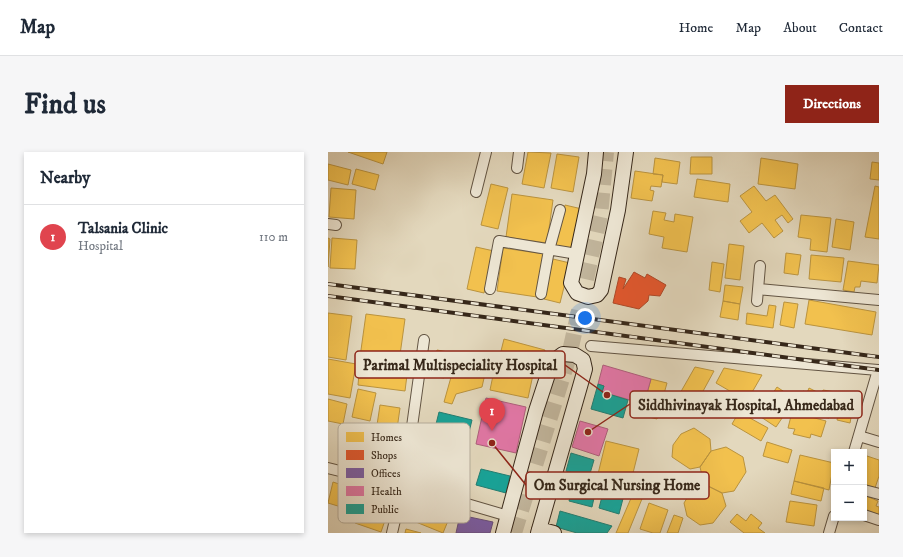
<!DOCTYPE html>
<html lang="en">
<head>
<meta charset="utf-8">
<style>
	:root { --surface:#fff; --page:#f6f6f7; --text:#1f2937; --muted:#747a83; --line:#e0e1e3; --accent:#8f2418 }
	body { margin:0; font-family:"IM FELL DW Pica",serif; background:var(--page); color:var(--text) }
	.controls { position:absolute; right:12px; bottom:12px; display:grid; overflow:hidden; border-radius:0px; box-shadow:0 2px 6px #0003 }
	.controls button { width:36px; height:36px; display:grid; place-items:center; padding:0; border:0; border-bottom:1px solid var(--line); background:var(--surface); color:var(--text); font:20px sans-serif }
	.you { position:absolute; left:257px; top:166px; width:14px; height:14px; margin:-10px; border:3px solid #fff; border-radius:50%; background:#1a73e8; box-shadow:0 0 0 6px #1a73e833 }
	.badge { display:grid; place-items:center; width:26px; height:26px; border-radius:50%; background:var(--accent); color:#fff; font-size:13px; font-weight:700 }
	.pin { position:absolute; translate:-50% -33px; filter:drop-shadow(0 1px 2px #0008) }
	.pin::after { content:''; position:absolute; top:21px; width:14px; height:12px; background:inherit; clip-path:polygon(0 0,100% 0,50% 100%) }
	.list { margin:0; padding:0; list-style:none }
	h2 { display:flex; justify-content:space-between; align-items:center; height:52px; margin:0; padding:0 16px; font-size:17px }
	h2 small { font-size:13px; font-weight:400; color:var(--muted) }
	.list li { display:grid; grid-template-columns:26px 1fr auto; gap:12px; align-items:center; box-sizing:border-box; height:64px; padding:0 16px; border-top:1px solid var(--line) }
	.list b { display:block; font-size:15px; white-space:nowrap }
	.list p { margin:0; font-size:13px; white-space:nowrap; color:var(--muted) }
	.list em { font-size:13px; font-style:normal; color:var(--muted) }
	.map { position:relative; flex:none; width:551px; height:381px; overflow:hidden; border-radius:0px }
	header { display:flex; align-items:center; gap:24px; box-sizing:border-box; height:56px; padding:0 20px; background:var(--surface); border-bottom:1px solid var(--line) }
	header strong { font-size:19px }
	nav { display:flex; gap:22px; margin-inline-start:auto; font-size:14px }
	.intro { display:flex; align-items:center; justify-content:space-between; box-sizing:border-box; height:96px; padding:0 24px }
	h1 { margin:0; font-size:28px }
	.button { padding:10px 18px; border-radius:0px; background:var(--accent); color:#fff; font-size:14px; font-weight:700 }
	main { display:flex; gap:24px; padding:0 24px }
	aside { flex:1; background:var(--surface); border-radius:0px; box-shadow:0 2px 6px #0003 }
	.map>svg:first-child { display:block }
	.homes { fill:#f2c14e; stroke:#ba933e }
	.shops { fill:#e4572e; stroke:#b04928 }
	.offices { fill:#7b5ea7; stroke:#674e7d }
	.health { fill:#e377a8; stroke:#af5f7d }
	.public { fill:#17a398; stroke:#217e72 }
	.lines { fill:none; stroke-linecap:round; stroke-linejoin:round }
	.primary-tunnel { stroke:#c1b59c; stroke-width:16; stroke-dasharray:16 8; stroke-linecap:butt }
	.street-casing { stroke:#625443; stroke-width:12 }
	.secondary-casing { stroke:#37281a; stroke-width:16 }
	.street { stroke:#ede6d4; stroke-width:10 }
	.secondary { stroke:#ede6d4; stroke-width:14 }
	.rail-casing { stroke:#37281a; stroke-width:4 }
	.rail { stroke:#ede6d4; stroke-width:2.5; stroke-dasharray:8; stroke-linecap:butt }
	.key { fill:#ede6d4; stroke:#b6ad9c; stroke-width:1 }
	.key-label { font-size:11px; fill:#37281a }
	.leader { fill:none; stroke:#8f2418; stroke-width:1.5 }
	.callout-dot { fill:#8f2418; stroke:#ede6d4; stroke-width:1.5 }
	.callout { fill:#ede6d4; stroke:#8f2418; stroke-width:1.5 }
	.callout-label { font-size:15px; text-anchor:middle; font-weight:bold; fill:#37281a }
</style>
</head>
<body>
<header>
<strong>Map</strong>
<nav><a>Home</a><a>Map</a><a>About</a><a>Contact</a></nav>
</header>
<div class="intro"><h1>Find us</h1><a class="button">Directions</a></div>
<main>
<aside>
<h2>Nearby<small></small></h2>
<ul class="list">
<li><span class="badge" style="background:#e0444e">1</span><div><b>Talsania Clinic</b><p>Hospital</p></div><em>110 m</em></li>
</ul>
</aside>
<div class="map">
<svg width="551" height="381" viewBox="0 0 551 381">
	<rect width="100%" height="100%" fill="#e3d8bd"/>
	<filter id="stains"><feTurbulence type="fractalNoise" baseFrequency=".005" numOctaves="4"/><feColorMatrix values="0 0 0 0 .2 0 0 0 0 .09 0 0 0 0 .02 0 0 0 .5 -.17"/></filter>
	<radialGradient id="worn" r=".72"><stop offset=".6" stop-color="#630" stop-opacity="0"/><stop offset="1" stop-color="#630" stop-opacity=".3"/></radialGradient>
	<path class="homes" d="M20,0H59L55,12Z
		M200,0L223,1L216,36L194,32Z
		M229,2L251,5L245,40L223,36Z
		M363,5H384V22H362Z
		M327,6L352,10L349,32L334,30L335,23L325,22Z
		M433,6L470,12L467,37L430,32Z
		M544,10L551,11V28L542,27Z
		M0,12L23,18L20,33L0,28Z
		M28,17L51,23L47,38L24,32Z
		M307,19L335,23L333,35L323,34L322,38L326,39L324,49L303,46Z
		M369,27L402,32L400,50L366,45Z
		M163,32L180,36L170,77L153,73Z
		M426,34L438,49L447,43L465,67L460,71L454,63L447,68L455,79L446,86L434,71L421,81L412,69L424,60L412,44Z
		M547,34L551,35V87L537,85Z
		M3,36L28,38L26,67L1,65Z
		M184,42L225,48L219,91L178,85Z
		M237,53L254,57L244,97L228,93Z
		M325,59L338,61L336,68L346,70L347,62L365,65L359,100L334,96L336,85L321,82Z
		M473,63L503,66L499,100L482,98L483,87L470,85Z
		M508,67L526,70L522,98L504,95Z
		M0,86L2,87L0,115Z
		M4,86L29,88L27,117L2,116Z
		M401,92L416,94L412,128L397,126Z
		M148,95L166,99L156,141L139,137Z
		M175,96L216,102L209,145L169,139Z
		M458,101L473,103L470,123L456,121Z
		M483,103L516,106L513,130L481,127Z
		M225,107L242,111L232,151L216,147Z
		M520,109L551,113L549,131L533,129L532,135H527L526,140L515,138Z
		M384,110L396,112L392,140L381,138Z
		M397,133L415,135L412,152L395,149Z
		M481,148L548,160L544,183L477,172Z
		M395,149L412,152L410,168L392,165Z
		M456,150L470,152L466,176L452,173Z
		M441,153L448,154L445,176L418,172L419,161L439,164Z
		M0,161L24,164L18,208L0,205Z
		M38,162L77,167L71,210L32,205Z
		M176,187L217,198L214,209L173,199Z
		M109,198L120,200L116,226L104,224Z
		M0,207L28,212L22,246L0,242Z
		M147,209L159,213L154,235L128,242L124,252L116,250L125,218L143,220Z
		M168,209L206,218L200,246L162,238Z
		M32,210L80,215L77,239L30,233Z
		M367,215L386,219L368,252L351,243Z
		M396,216L434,223L419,249L388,231Z
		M323,227L339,231L329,267L313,263Z
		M449,235L467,247L448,275L430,263Z
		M481,236L489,240L478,262L467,257L475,239L479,241Z
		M30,237L48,241L42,269L24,265Z
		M495,238L507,240L505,247L511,248L512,241L527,244L525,255L492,248Z
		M0,247L19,252L15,272L0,269Z
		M492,248L525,255L522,271L509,268L510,263L502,261L501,266L489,264Z
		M52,253L72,256L69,277L49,273Z
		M411,260L440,276L433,289L404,272Z
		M464,260L498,269L493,285L483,282L482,286L465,282L467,277L460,276Z
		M366,276L382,287L383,299L372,315L362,317L344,305L345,293L353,282Z
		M278,289L311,297L303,329L270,322Z
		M439,290L464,298L460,311L435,304Z
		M398,295L415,305L418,320L406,339L394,341L376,332L372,315L383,299Z
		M472,303L506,311L501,338L466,329Z
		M536,303L551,308V324L546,339L536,336Z
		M466,329L496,336L493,349L463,342Z
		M5,330L29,338L23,358L0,351Z
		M376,332L394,341L398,354L385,371L372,373L359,364L356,351L365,336Z
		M39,336L65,345L53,380L27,371Z
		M307,337L316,342L300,381H288Z
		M536,343L550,349L548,354L551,355V364L536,358Z
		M462,349L489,353L486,374L458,370Z
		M89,351L122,364L115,381L83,368Z
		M321,351L340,358L332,381H325L312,377Z
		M409,362L418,369L423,362L434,371L430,376L437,381H416L402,370Z
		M346,363L355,366L350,381H339Z
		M78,377L93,381H77Z"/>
	<path class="shops" d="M306,120L317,126L319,122L338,133L332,144L321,143L320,149L311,157L285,151L291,125L298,127L295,137Z"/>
	<path class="offices" d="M132,363L165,370L162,381H128Z"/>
	<path class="health" d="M275,213L323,227L316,252L274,240L276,234L270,232Z
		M158,246L198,255L188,301L148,292Z
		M252,269L280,277L271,304L244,295Z"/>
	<path class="public" d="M270,232L276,234L274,240L300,248L295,266L263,257Z
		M111,260L144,268L127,337L94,329Z
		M243,301L266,308L261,325L238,319Z
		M153,317L182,324L178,341L148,333Z
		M246,331L268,337L264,355L241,349Z
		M277,333L297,339L291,362L271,356Z
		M232,359L284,374L279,381H249L228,375Z"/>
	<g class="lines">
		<path class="primary-tunnel" d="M186,381L241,204L272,64L278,0"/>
		<g class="street-casing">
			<path id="street" d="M189,16L191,0
				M148,40L158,0
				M0,72L8,73
				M162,137L171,89L249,102
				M430,137L551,148
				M213,142L221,98L232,58
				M429,149L432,114
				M263,194L550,218L526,300
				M531,284L551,290
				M0,316L105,342L180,364
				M536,338L551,342
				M536,363L551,368
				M64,381L77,325L96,188
				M501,381L506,364"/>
		</g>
		<g class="secondary-casing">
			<path id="secondary" d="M268,0L266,22L243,131L249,141L260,145L269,143L273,138L290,58L298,0
				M211,377L226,381
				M175,381L208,259L224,210L235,202L247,203L255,208L257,217L210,381"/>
		</g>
		<use href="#street" class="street"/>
		<use href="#secondary" class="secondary"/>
		<g class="rail-casing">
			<path id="rail" d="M0,132L551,205
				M0,144L551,218"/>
		</g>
		<use href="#rail" class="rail"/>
	</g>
	<rect x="10" y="271" width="132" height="100" rx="6" class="key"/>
	<rect x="18" y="280" width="18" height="10" fill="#f2c14e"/>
	<rect x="18" y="298" width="18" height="10" fill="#e4572e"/>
	<rect x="18" y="316" width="18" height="10" fill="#7b5ea7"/>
	<rect x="18" y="334" width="18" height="10" fill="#e377a8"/>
	<rect x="18" y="352" width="18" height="10" fill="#17a398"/>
	<g class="key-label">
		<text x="43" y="289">Homes</text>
		<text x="43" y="307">Shops</text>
		<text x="43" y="325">Offices</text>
		<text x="43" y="343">Health</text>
		<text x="43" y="361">Public</text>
	</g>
	<path class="leader" d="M279 243L237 213M260 280L302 252M164 291L198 333"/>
	<g class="callout-dot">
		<circle cx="279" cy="243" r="4"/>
		<circle cx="260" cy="280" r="4"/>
		<circle cx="164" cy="291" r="4"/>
	</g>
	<g class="callout">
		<rect x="27" y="199" width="210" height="27" rx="4"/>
		<rect x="302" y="239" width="232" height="27" rx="4"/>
		<rect x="198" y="320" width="183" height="27" rx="4"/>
	</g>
	<g class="callout-label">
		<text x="132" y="218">Parimal Multispeciality Hospital</text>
		<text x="418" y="258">Siddhivinayak Hospital, Ahmedabad</text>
		<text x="289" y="338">Om Surgical Nursing Home</text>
	</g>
	<rect width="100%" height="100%" filter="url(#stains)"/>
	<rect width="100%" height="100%" fill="url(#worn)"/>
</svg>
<div class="controls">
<button>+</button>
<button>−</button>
</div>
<div class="you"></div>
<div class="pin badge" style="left:164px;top:279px;background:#e0444e">1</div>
</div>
</main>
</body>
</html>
